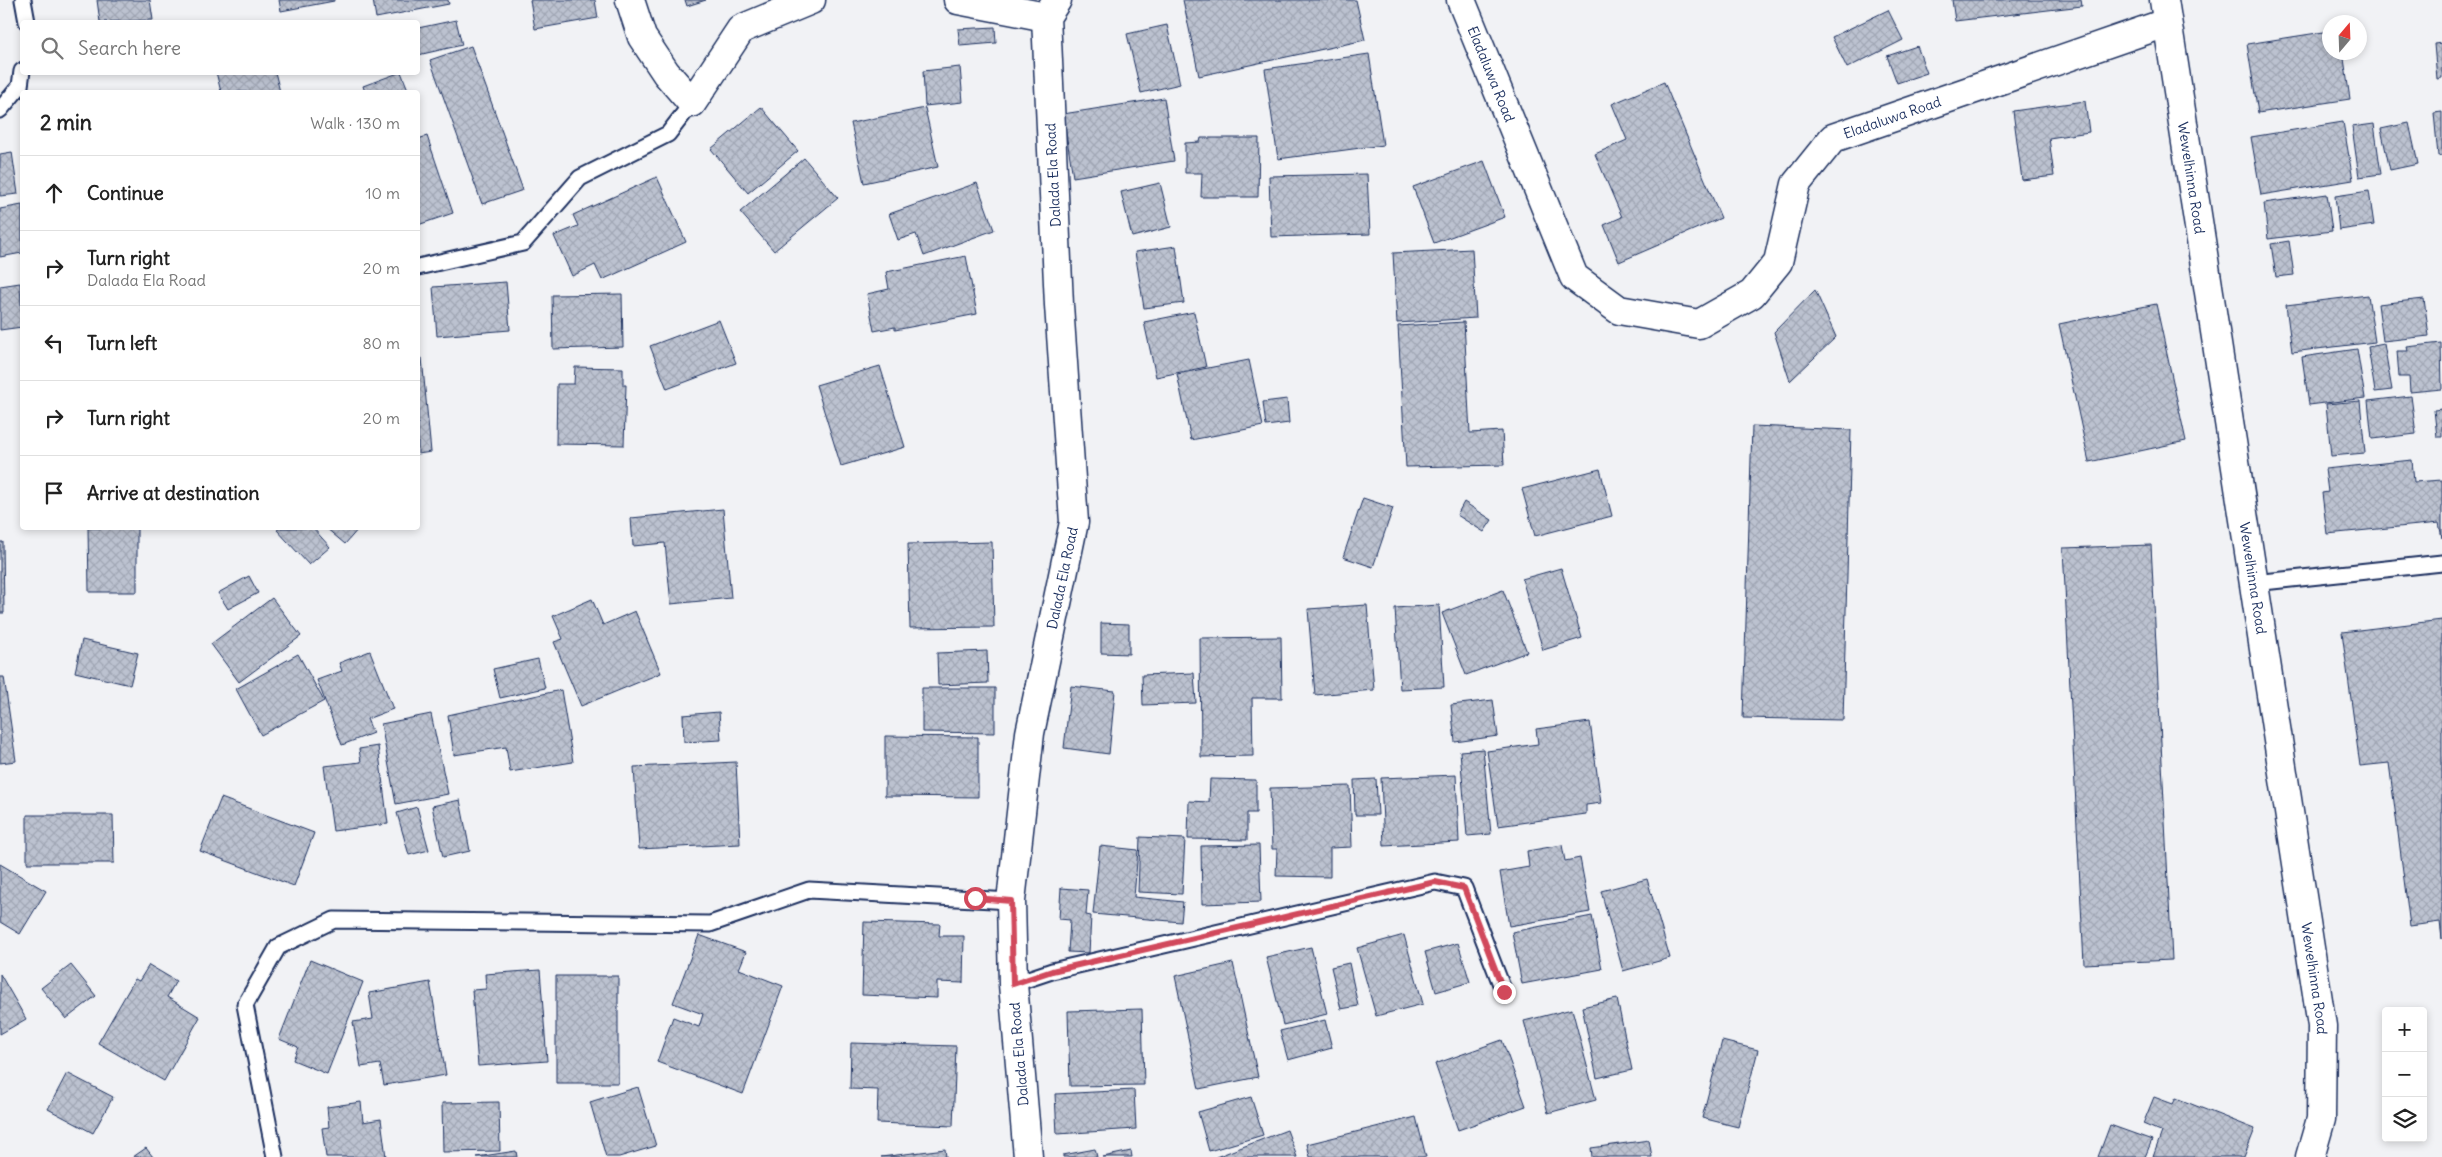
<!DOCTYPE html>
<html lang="en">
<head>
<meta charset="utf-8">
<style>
	:root { --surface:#fff; --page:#f2f2f2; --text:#222; --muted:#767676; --line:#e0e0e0 }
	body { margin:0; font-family:Delius,sans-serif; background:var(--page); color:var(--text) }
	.controls { position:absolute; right:15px; bottom:15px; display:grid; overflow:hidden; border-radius:5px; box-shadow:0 2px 8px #0003 }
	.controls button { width:45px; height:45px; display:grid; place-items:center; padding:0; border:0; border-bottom:1px solid var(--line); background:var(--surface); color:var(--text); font:25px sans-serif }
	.compass { position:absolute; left:2322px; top:15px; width:45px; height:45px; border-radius:50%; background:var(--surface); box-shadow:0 2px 8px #0003; rotate:19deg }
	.stop { position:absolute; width:15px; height:15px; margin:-11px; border:4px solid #d1495b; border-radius:50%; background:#fff }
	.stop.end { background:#d1495b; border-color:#fff; box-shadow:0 1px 5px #0008 }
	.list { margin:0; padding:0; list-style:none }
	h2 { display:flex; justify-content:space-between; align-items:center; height:65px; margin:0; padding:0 20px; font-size:21px }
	h2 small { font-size:16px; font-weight:400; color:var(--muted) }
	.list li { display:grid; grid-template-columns:32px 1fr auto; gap:15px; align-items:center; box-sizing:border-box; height:75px; padding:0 20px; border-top:1px solid var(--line) }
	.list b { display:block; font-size:19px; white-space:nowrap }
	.list p { margin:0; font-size:16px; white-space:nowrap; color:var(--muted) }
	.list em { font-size:16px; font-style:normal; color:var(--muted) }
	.icon { flex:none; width:28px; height:28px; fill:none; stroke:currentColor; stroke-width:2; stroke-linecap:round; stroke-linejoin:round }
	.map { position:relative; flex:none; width:2442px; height:1157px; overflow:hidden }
	.search { position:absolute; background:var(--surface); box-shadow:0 2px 8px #0003; left:20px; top:20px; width:400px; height:55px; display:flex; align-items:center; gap:12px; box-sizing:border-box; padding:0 18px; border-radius:5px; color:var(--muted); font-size:19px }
	.panel { position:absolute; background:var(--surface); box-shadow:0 2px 8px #0003; left:20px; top:90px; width:400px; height:440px; border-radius:5px }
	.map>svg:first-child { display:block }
	.building { fill:url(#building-cross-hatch); stroke:#1b2f5e }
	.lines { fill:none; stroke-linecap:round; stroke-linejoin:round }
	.service-casing { stroke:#1b2f5e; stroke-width:19 }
	.minor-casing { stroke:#1b2f5e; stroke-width:31 }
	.tertiary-casing { stroke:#1b2f5e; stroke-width:31 }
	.service { stroke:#fff; stroke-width:15 }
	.minor { stroke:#fff; stroke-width:28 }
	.tertiary { stroke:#fff; stroke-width:28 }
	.route { stroke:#d1495b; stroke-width:6 }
	.labels { text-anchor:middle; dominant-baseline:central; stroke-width:4; stroke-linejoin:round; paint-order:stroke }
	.street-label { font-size:14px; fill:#1b2f5e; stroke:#fff }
</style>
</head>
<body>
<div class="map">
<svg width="2442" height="1157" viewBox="0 0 2442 1157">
	<defs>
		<pattern id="building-cross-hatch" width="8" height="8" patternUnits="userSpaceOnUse" patternTransform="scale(1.25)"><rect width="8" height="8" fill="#bcc2d0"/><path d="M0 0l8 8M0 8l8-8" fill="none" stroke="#a1a7b5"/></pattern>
	</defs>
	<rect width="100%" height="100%" fill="#f1f2f5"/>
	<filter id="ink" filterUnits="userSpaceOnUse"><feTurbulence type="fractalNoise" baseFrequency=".02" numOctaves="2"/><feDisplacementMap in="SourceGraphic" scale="10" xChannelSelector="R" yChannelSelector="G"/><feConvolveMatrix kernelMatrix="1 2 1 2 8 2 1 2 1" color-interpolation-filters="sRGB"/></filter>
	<g filter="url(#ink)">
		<path class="building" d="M97,0H150L153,20L100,22Z
			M279,0H334V1L281,11Z
			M373,0H448L449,4L376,18Z
			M530,0H595L598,18L535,29Z
			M685,0H706L687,6Z
			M1183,0H1356L1365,40L1199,76Z
			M1952,0H2081L2082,6L1955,21Z
			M1888,10L1903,40L1847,68L1832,37Z
			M456,20L462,45L418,55V28Z
			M1167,25L1180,84L1141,93L1127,34Z
			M995,27L996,43L960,46L958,29Z
			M2330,31V52H2343L2350,99L2258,113L2247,44Z
			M2442,43V78L2437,79L2434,44Z
			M471,46L523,190L482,204L430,60Z
			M1917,46L1927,73L1897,83L1887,56Z
			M1369,54L1383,145L1278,159L1265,69Z
			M960,67L963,102L925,106L923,71Z
			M216,72H275L280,92H221Z
			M401,72L409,92H365L363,86Z
			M1664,82L1721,218L1619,262L1604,225L1622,217L1595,154L1627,140L1612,104Z
			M1164,98L1174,161L1073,177L1063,114Z
			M2085,101L2089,132L2049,138L2054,176L2022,180L2013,111Z
			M761,107L798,151L748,193L711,149Z
			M925,108L938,167L864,183L851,123Z
			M2442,112V155L2438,156L2434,113Z
			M2343,122L2353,180L2261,195L2251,137Z
			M2409,123L2418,164L2390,170L2381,129Z
			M2374,124L2381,174L2359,177L2352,127Z
			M427,136L453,213L418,225V139Z
			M1201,138H1259L1258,197H1201L1202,173H1185V143L1200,142Z
			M12,152L18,194L0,196V154Z
			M804,158L838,198L774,251L740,212Z
			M1484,161L1505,217L1434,243L1413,187Z
			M1367,174L1370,234L1271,237L1269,176Z
			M657,177L686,242L602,280L595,265L572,276L554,236L578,226L573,215Z
			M977,183L994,230L924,256L916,234L898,240L889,214Z
			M1160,183L1171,227L1132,237L1121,192Z
			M2369,191L2374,225L2339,230L2335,196Z
			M2327,194L2332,231L2268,239L2264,203Z
			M22,205V253L0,257V209Z
			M2289,241L2294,275L2276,277L2271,244Z
			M1176,246L1184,303L1144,308L1135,252Z
			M1472,249L1476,318L1397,323L1393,253Z
			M966,256L977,314L895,330V327L874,331L867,294L889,289L886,272Z
			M506,282L510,330L437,336L433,287Z
			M20,283L22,327L0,330V286Z
			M1815,290L1836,337L1790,381L1774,332Z
			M622,294L623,347L553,349L552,295Z
			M2368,295L2375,342L2292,352L2286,305Z
			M2424,299L2429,336L2383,341L2378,304Z
			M2156,304L2186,441L2089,462L2059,324Z
			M1194,312L1206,367L1156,377L1144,322Z
			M719,320L736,363L667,389L650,346Z
			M1464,322L1470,433L1502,431L1504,465L1406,467L1398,326Z
			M2441,343L2442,389L2410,392L2409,377H2399L2397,351H2408L2407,347Z
			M2384,344L2392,390L2375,392L2368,347Z
			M2357,349L2365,398L2309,405L2302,357Z
			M418,358H422L431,452L418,454Z
			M1249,360L1263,426L1191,440L1177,374Z
			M880,366L905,447L841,466L816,385Z
			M575,367L623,368V385H626L624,445L556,444L557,384H574Z
			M2411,396L2416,434L2372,439L2368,401Z
			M1287,399L1289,423L1266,426L1263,402Z
			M2360,401L2365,453L2331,456L2326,404Z
			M2442,409V437H2437L2434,410Z
			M1752,426L1851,430L1843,720L1743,718Z
			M2412,460L2414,482L2442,480V538L2439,523L2327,534L2322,493L2328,492L2325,469Z
			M1600,469L1612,516L1535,536L1522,489Z
			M1363,498L1393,508L1373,567L1343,557Z
			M1464,502L1492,520L1484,532L1457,515Z
			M723,509L731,598L671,604L665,543L633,546L631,518Z
			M88,528H137V592H89Z
			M280,528H313L330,547L309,565L277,530Z
			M326,528H359L345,544Z
			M0,542H3L4,613H0Z
			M992,542L994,627L910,628L908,544Z
			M2151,545L2172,960L2084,964L2063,548Z
			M1561,568L1582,638L1543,650L1522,579Z
			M249,576L258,593L228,609L218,593Z
			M1503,590L1527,652L1466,675L1442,613Z
			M272,598L301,636L239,682L211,644Z
			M592,599L603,625L635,611L661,673L581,706L554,642L563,639L553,616Z
			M1367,605L1374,690L1315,695L1308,609Z
			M1439,605L1444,687L1400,689L1395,608Z
			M2442,620V939L2440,922L2410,926L2389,763L2360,766L2342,632Z
			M1101,623L1129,624V654L1101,653Z
			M1281,637L1282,698H1252L1253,756L1201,757L1200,638Z
			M82,640L138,653L130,685L75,672Z
			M370,651L393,709L367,719L373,733L342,745L317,680L342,671L339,663Z
			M987,651L988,683L938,685L937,653Z
			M298,654L324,701L261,735L236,689Z
			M538,659L545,688L500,698L493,669Z
			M1194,673L1196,703L1143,705L1142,675Z
			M0,677H4L16,761L0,763Z
			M1071,686L1115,691L1109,754L1064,748Z
			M922,688H995V733L922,732Z
			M561,690L573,762L510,772L506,747L454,755L448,715Z
			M1493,700L1498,736L1455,742L1451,705Z
			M719,712L721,740L684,742L683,715Z
			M431,714L448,794L396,804L381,724Z
			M1590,722L1601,803L1586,805V814L1498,826L1487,751L1538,744L1536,729Z
			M885,736L978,737V797L885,796Z
			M378,746L388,824L333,831L324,766L361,762L359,749Z
			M1483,749L1491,834L1467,836L1460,751Z
			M736,762L740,844L639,849L634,767Z
			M1456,775L1459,842L1384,846L1381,778Z
			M1210,779L1256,780V813H1247V840L1188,839L1189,801L1209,802Z
			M1376,779L1378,815H1355L1354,780Z
			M1350,786L1352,847L1330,848V877L1276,876L1277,849H1272L1270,788Z
			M221,798L314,833L294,886L200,851Z
			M460,800L470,851L443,857L432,806Z
			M417,807L429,850L409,855L397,813Z
			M27,815H113L114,863H27Z
			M1140,837L1185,839L1182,894L1138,892Z
			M1259,845L1261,902L1202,904L1201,846Z
			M1562,845L1565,861L1580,858L1590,912L1509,926L1500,872L1529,867L1527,851Z
			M1100,846L1138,850L1134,897L1183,902L1181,922L1093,914Z
			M0,864L46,891L20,934L0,922Z
			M1647,879L1670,958L1623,971L1601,891Z
			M1061,888L1088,890L1086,915L1091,916L1089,953L1068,952L1070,920L1059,919Z
			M1592,916L1602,969L1522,984L1512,932Z
			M864,922L940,924L939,936H964L963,983L937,982V998L862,995Z
			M699,935L746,952L739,969L783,986L743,1094L657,1062L673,1017L699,1027L703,1014L673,1003Z
			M1404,935L1423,1004L1376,1016L1357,948Z
			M1458,943L1470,982L1436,992L1425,952Z
			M1311,947L1327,1014L1283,1025L1266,957Z
			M310,960L363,982L327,1074L293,1060L298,1047L279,1039Z
			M1233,963L1258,1077L1199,1089L1175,976Z
			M1349,963L1358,1006L1341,1009L1331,967Z
			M71,965L96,996L66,1019L41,988Z
			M149,965L176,981L167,997L200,1017L164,1081L98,1043L135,979L139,981Z
			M540,970L547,1061L478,1066L472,990L486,989L485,974Z
			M0,974L26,1019L0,1034Z
			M556,976H618V1083H556Z
			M430,982L446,1075L384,1085L380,1064L361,1067L353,1022L373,1019L369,993Z
			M1617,999L1632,1070L1597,1078L1582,1007Z
			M1142,1009L1144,1085L1070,1086L1068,1011Z
			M1572,1009L1596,1100L1548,1113L1524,1021Z
			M1325,1020L1332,1048L1288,1060L1280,1031Z
			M1502,1040L1526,1106L1458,1130L1435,1064Z
			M1722,1041L1758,1050L1738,1127L1702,1118Z
			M851,1043L956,1046L953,1126L877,1123L878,1090L850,1089Z
			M67,1073L113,1097L93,1133L48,1109Z
			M638,1087L656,1146L619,1157H606L590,1102Z
			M1134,1090L1136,1129L1057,1134L1055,1094Z
			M1251,1097L1263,1135L1209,1151L1198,1112Z
			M2154,1097L2173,1104L2176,1098L2255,1129L2244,1157H2153L2162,1132L2143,1124Z
			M361,1102L363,1122L381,1119L386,1157H326L322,1128L329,1127L327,1107Z
			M499,1102L500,1151L443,1152L442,1103Z
			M1416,1117L1426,1157H1310L1307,1144Z
			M2110,1125L2152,1140L2145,1157H2098Z
			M1287,1130L1297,1157H1216Z
			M1649,1140L1652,1157H1592L1591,1148Z
			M146,1148L153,1157H133Z
			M945,1149L946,1157H881Z
			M1095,1149L1097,1157H1063V1155Z
			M516,1151L517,1157H476Z
			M1131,1151L1132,1157H1103Z"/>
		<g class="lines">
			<g class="service-casing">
				<path id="service" d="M23,0L27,22
					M0,110L20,86L22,71
					M418,267L523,243L580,178L668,134L692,103
					M2254,583L2442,563
					M1013,984L1052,971L1435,882L1464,888L1504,992
					M275,1157L245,1005L278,947L334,920L710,924L809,890L1011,901"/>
			</g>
			<g class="minor-casing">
				<path id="minor" d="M630,0L642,37L666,73L692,103L741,29L811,0
					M958,0L1046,17"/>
			</g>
			<g class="tertiary-casing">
				<g id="tertiary">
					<path id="s1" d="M1461,0L1574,277L1619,310L1699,324L1752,294L1778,262L1796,184L1833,138L2166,23"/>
					<path id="s2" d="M2164,0L2322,1026L2321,1119L2310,1157"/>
					<path id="s3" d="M1028,1157L1013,984L1011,901L1030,733L1074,522L1059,305L1046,17L1057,0"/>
				</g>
			</g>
			<use href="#service" class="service"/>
			<use href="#minor" class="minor"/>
			<use href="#tertiary" class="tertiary"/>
		</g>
	</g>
	<g class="lines" filter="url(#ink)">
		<path class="route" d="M975,898L1011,901L1013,984L1052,971L1435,882L1464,888L1504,992"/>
	</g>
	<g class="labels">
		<g class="street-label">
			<text stroke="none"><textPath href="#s1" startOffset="80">Eladaluwa Road</textPath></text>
			<text stroke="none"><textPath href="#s1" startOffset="740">Eladaluwa Road</textPath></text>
			<text transform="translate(1053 175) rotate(-93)">Dalada Ela Road</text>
			<text stroke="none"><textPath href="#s2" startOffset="180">Wewelhinna Road</textPath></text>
			<text stroke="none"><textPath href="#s3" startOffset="584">Dalada Ela Road</textPath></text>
			<text stroke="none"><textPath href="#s2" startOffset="585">Wewelhinna Road</textPath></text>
			<text stroke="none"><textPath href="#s2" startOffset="990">Wewelhinna Road</textPath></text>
			<text transform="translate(1019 1054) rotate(-95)">Dalada Ela Road</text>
		</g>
	</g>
</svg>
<div class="controls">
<button>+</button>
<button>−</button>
<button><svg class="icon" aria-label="layers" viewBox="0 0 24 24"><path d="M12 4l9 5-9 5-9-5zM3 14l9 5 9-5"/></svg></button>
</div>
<svg class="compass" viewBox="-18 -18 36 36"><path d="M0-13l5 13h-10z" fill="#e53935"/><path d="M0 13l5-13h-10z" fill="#767676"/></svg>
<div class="stop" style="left:975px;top:898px"></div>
<div class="stop end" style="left:1504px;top:992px"></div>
<div class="search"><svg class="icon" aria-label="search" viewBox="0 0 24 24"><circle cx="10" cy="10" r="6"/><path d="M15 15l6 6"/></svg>Search here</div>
<section class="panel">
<h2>2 min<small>Walk · 130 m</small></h2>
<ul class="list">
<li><svg class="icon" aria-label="ahead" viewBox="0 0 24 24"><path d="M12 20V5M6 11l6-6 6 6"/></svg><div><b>Continue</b></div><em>10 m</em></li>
<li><svg class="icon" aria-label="right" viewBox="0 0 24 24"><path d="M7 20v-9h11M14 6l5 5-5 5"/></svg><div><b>Turn right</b><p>Dalada Ela Road</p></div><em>20 m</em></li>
<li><svg class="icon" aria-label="left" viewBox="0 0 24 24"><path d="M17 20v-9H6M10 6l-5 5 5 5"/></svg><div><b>Turn left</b></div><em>80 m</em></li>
<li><svg class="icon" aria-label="right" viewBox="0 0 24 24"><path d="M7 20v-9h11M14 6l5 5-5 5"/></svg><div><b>Turn right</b></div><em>20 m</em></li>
<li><svg class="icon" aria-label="arrive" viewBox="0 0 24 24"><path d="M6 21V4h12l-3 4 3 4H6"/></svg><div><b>Arrive at destination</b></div></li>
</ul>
</section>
</div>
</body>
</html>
